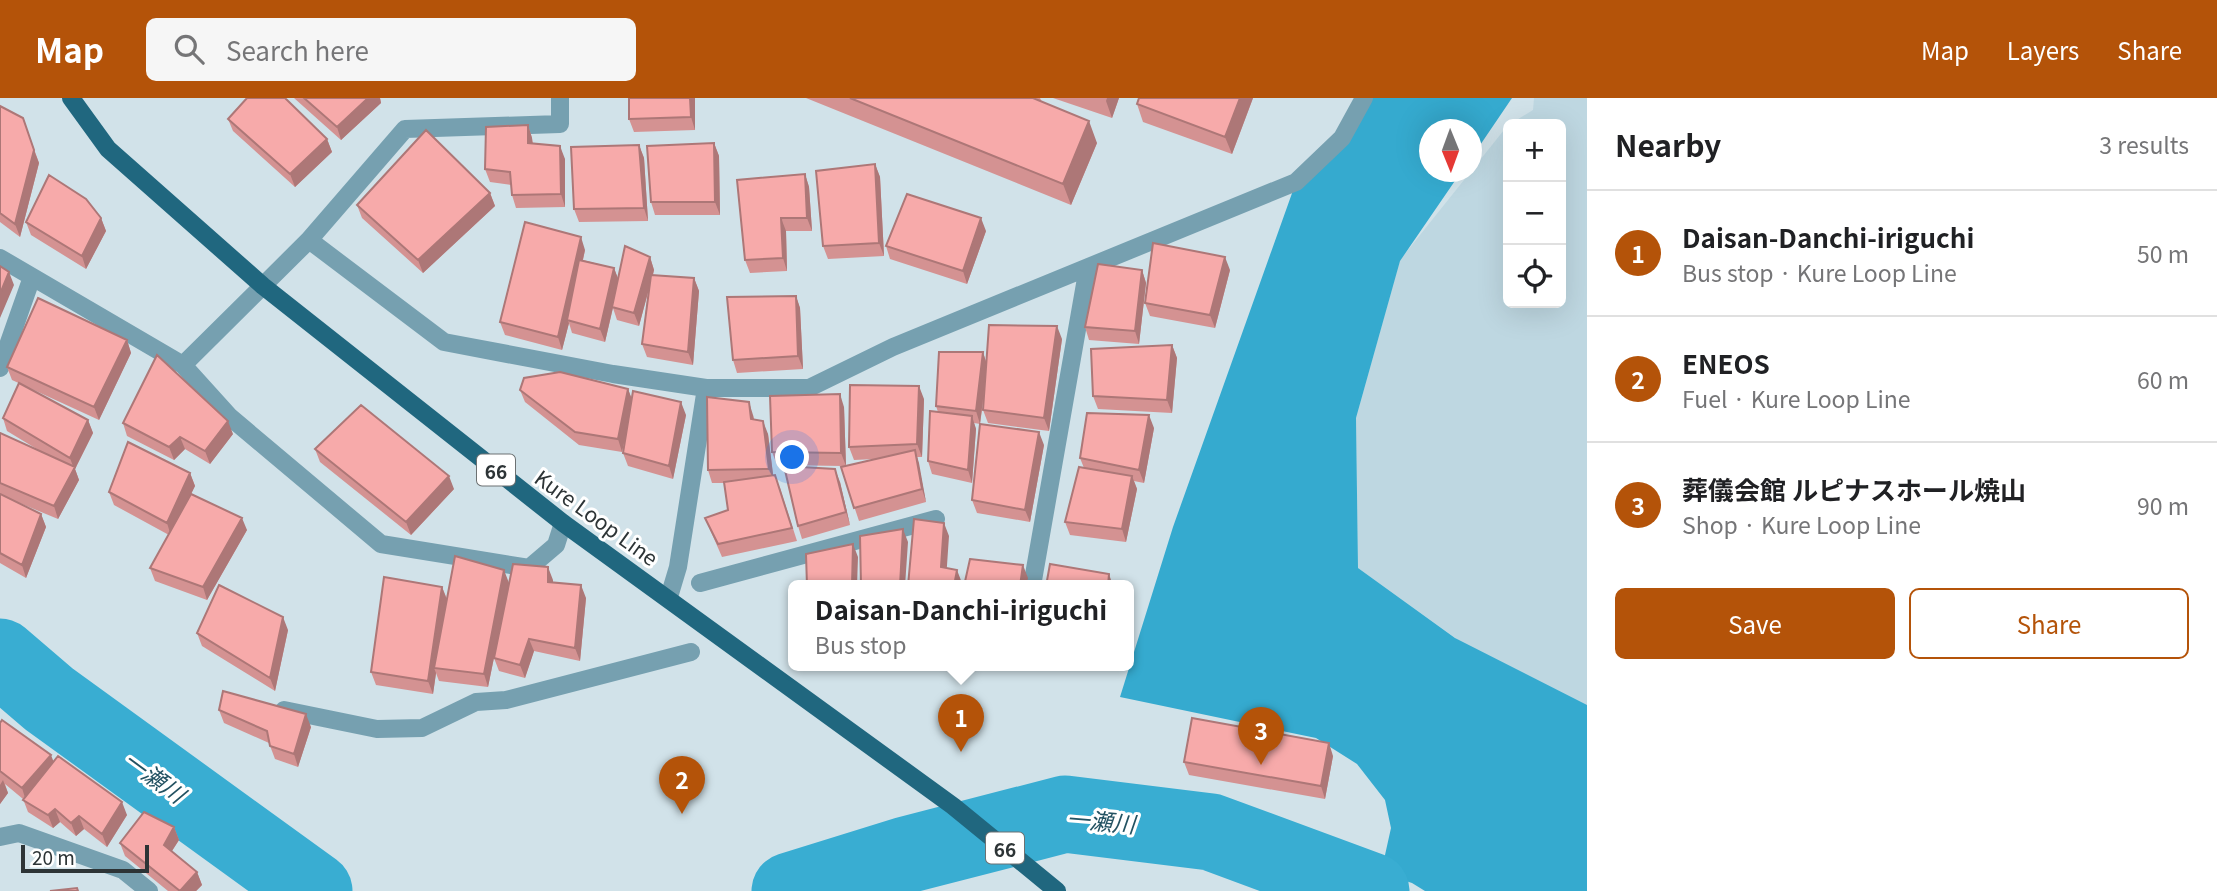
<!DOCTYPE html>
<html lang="en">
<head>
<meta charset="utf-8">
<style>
	:root { --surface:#fff; --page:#f6f6f6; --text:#202124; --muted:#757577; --line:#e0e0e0; --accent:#b45309 }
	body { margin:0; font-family:Georgia,"Noto Sans JP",serif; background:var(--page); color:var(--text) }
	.controls { position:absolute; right:21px; top:21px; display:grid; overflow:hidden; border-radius:10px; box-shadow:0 7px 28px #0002 }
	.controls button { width:63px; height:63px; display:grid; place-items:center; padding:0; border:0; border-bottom:2px solid var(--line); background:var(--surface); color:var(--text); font:35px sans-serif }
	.compass { position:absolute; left:1419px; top:21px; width:63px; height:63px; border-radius:50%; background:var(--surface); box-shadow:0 7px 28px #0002; rotate:179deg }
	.scale { position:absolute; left:21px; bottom:18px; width:128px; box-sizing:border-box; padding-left:7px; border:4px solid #2d3436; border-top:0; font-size:19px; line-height:24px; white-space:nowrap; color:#2d3436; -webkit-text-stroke:5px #fff; paint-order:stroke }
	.you { position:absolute; left:793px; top:360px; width:24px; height:24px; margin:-18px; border:5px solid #fff; border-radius:50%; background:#1a73e8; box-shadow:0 0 0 10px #1a73e833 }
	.badge { display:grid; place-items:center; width:46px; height:46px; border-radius:50%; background:var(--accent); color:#fff; font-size:23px; font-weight:700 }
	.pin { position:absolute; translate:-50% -58px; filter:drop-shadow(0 2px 4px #0008) }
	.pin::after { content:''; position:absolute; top:37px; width:24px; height:21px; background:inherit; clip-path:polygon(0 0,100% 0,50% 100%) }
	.popup { position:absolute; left:788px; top:482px; width:346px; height:91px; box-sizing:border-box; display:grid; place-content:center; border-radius:10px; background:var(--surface); filter:drop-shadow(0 2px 5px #0005); font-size:23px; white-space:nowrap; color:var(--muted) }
	.popup b { font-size:26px; color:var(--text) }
	.popup::after { content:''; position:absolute; left:50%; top:100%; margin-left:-14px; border:14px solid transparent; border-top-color:var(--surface) }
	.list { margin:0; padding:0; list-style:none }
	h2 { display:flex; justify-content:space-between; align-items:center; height:91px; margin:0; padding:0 28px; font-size:30px }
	h2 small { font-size:23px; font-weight:400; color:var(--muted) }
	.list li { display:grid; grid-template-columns:46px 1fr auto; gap:21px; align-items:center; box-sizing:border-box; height:126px; padding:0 28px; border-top:2px solid var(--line) }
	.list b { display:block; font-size:26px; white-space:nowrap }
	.list p { margin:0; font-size:23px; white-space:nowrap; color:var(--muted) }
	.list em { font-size:23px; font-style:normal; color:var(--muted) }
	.actions { display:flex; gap:14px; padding:21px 28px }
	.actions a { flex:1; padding:16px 0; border:2px solid var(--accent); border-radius:10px; text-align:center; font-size:24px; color:var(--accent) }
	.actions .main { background:var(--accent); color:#fff }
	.icon { flex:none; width:38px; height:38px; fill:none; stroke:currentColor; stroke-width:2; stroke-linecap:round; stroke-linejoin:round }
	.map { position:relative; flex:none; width:1587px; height:793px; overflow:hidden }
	header { display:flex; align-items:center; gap:42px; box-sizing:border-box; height:98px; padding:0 35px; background:var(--accent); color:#fff }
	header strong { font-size:33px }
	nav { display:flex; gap:38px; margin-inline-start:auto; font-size:24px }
	.search { width:490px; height:63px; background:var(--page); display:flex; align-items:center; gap:18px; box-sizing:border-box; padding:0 24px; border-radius:10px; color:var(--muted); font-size:26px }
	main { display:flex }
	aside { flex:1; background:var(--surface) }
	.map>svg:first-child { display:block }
	.built { fill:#bed7e1 }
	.forest { fill:#35aacf }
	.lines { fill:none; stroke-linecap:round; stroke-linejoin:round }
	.river { stroke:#39add2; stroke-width:77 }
	.minor { stroke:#76a0b0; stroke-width:18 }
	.primary { stroke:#20677f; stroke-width:18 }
	.wall { fill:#d49292 }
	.shaded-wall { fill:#ad7777 }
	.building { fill:#f7aaaa; stroke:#ad7777; stroke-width:2 }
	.labels { text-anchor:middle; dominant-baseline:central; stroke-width:6; stroke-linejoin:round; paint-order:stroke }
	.shield { fill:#fff; stroke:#6c7172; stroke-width:2 }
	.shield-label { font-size:19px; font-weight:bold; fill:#2d3436 }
	.street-label { font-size:21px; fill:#2d3436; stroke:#fff }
	.water-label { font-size:23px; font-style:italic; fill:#235262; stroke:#fff }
</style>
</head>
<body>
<header>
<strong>Map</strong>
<div class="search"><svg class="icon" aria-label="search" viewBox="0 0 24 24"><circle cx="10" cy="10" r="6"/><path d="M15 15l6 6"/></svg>Search here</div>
<nav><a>Map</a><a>Layers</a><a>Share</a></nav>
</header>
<main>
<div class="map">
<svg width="1587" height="793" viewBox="0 0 1587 793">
	<rect width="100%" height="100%" fill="#d1e2e9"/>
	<path class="built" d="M1534,0H1587V608L1461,544L1358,470L1356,320L1400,162L1508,27V205H1561V26H1510L1533,12Z"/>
	<path class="forest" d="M1364,0H1512L1472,59V32H1430V74H1461L1400,163L1356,320L1358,470L1455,540L1587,607V793H1425L1412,785L1381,775L1391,730L1385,702L1357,666L1316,640L1120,599L1173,429L1296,84Z"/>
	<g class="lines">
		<path class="river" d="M0,559L49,601L314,793
			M790,793L906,757L1065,716L1211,734L1371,793"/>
		<path class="minor" d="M309,142L444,244L613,276L706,290H809L893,249L1296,84L1342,40L1364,0
			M0,160L183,267L230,319L381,446L529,470L556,447L563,425
			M183,267L309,142L405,31L560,26V0
			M0,270L32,179
			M700,485L936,421
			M1032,488L1088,169
			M669,499L678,469L706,290
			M284,612L377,631L422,630L476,604L506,602L691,554
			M0,739L19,735L123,772L149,793"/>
		<path class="primary" d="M71,0L108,51L263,188L563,425L953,708L1057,793"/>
	</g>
	<path class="wall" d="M294,0H380L381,5L341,42Z
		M695,0V32L634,34L629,21Z
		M806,0H1040L1042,4L1097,45L1071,107Z
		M1053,0H1119L1112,20Z
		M1253,0L1232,56L1143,24L1137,6Z
		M0,8L23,20L39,65L20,139L0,124Z
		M228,21L327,41L332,54L295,89L233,33Z
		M528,27L532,40L533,45L565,61V109L516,110L512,97L511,87L490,84L485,71Z
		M714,45L719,58L720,117H655L651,104Z
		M639,47L644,60L648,123L579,124L574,111Z
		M875,66L880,79L884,158L828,161L823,148Z
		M805,76L809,89L812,133H786L787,173L750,175L745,162Z
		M490,95L495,108L423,175L362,120L357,107Z
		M101,120L106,133L86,171L31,137L26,124Z
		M986,133L967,186L890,161L886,148Z
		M585,152L583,162L614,170L618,181L650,159L654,172L653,177L694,180L699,193L693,267L647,259L642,246L648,194L639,228L617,222L613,210L605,244L572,235L569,225L562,252L505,237L500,224Z
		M1142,172L1146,185L1139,246L1089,242L1085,229Z
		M1230,172L1215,230L1150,218L1145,205Z
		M796,198L800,210L803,271L737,275L733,262Z
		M1062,241L1049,333L988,325L983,312L985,291L980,326L974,325L976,331L972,385L932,376L928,363L938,314L936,308L983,254L986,264Z
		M127,242L131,255L99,322L12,282L7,269Z
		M1172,247L1177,260L1172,315L1098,311L1093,298Z
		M628,291L632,302L686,317L673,381L628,368L623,355L627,331L622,354L579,347L525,304L520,292Z
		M924,301L922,359H917L926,404L859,423L841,369L843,368L777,367L772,354L844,309L846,368L875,361L854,362L849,349Z
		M753,317L754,321L768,336L773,377L780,390L797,443L722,459L705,420L728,412L724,385H712L708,372Z
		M3,320L88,322L93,335L75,371L79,382L58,421L5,399L41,416L46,429L26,480L0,465V335L45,356L7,333Z
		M123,325L233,336L210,366L185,351L174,362L127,338Z
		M1154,330L1144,385L1134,383L1137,391L1126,444L1070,437L1065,424L1084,370L1080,360Z
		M1044,347L1030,424L977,415L972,402Z
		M315,351L454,391L411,437L320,364Z
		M190,375L195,388L190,397L247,432L207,502L155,483L150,470L169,437L114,407L109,394Z
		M840,384L850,427L802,441L798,428Z
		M553,482V485L586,500L580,563L534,553L525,580L499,573L494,560L488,589L439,583L436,575L433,596L376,587L371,574L442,489L447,501L509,485Z
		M288,532L275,593L202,548L197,535Z
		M219,612L311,629L298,669L275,661L269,645L224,625Z
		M0,625L127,717L107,749L84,731L76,738L60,724L53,730L28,714L23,701L5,686L8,695L0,706Z
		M1333,658L1325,701L1189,677L1184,664Z
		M174,729L179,742L172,753L197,774L202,787L196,793H168L125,758L120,745Z"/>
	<path class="shaded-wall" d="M368,0H380L381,5L341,42L337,29Z
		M690,0H695V32L691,19Z
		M1107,0H1119L1112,20L1106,3Z
		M1240,0H1253L1232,56L1225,39Z
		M1089,23L1097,45L1071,107L1063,86Z
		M528,27L532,40L533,58L528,45Z
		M327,41L332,54L295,89L290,76Z
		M714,45L719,58L720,117L715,104Z
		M639,47L644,60L648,123L644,110Z
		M560,48L565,61V109L561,96Z
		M34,52L39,65L20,139L15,126Z
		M875,66L880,79L884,158L879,145Z
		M805,76L809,89L812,133L807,120Z
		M490,95L495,108L423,175L418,162Z
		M101,120L106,133L86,171L82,158Z
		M781,120L786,133L787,173L783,160Z
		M981,120L986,133L967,186L963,173Z
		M581,139L585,152L569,223L567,222L569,225L562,252L558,239Z
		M650,159L654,172L639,228L634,215Z
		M1225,159L1230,172L1215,230L1210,217Z
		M614,170L619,183L605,244L600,231Z
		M1142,172L1146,185L1139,246L1135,233Z
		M9,174L14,187L0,220V196Z
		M694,180L699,193L693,267L688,254Z
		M796,198L800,210L803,271L798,258Z
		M1057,228L1062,241L1049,333L1044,320Z
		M127,242L131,255L99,322L94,309Z
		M1172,247L1177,260L1172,315L1167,302Z
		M983,254L987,267L980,326L976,313Z
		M919,288L924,301L922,359L917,346Z
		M628,291L633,304L622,354L618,341Z
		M840,296L844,309L846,368L841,355Z
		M681,304L686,317L673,381L669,368Z
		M749,304L753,317L756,334L751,321Z
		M1149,317L1154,330L1144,385L1139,372Z
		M972,318L976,331L972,385L968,372Z
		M88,322L93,335L75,371L79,382L58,421L54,408L74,371L70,360Z
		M228,323L233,336L210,366L205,353Z
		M763,323L768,336L774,384L769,371Z
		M1039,334L1044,347L1030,424L1025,412Z
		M180,339L185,351L174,362L169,349Z
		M915,352L919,365L926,404L922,391Z
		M835,371L840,384L850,427L846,414Z
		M190,375L195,388L171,438L167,425Z
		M449,378L454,391L411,437L406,424Z
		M1132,378L1137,391L1126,444L1122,431Z
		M41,416L46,429L26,480L22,467Z
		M242,420L247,432L207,502L203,489Z
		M944,425L949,438L946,482L941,469Z
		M903,431L908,444L905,488H900Z
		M853,446L858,459L857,488H852Z
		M1023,467L1028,480L1026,488H1020Z
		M548,469L553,482V497L548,484Z
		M504,472L509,485L488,589L484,576Z
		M957,472L962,485L961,488H954Z
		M1109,476L1113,488H1108Z
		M581,487L586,500L580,563L575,550Z
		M442,489L447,502L434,570L436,575L433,596L428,583Z
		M283,519L288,532L275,593L270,580Z
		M529,541L534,553L525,580L520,567Z
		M306,616L311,629L298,669L294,656Z
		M1329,645L1333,658L1325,701L1321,688Z
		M51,657L56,670L26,703L22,690Z
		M3,682L8,695L0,706V687Z
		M122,704L127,717L107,749L102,736Z
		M55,711L60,724L53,730L48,717Z
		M79,718L84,731L76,738L71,725Z
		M174,729L179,742L168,759L164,747Z
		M197,774L202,787L196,793H180Z"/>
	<path class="building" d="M247,0H285L327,41L290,76L228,21Z
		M304,0H368L337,29Z
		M629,0H690L691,19L629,21Z
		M850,0H1033L1089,23L1063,86Z
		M1139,0H1240L1225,39L1137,6Z
		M0,8L23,20L34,52L15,126L0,115Z
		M528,27V45L560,48L561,96L512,97L510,74L485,71L486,29Z
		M426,32L490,95L418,162L357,107Z
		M714,45L715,104H651L647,48Z
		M639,47L644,110L574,111L571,49Z
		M875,66L879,145L823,148L816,73Z
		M805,76L807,120H781L783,160L745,162L737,82Z
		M49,77L86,101L101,120L82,158L26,124Z
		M907,96L981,120L963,173L886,148Z
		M525,124L581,139L558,239L500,224Z
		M1153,145L1225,159L1210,217L1145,205Z
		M625,148L650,159L634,215L612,209Z
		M579,162L614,170L600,231L567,222Z
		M1098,166L1142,172L1135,233L1085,229Z
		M0,168L9,174L0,196Z
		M651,177L694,180L688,254L642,246Z
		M796,198L798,258L733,262L727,199Z
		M38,200L127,242L94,309L7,269Z
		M989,227L1057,228L1044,320L983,312Z
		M1172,247L1167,302L1093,298L1091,251Z
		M939,254H983L976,313L936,308Z
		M157,257L228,323L205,353L180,339L169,349L123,325Z
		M560,274L628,291L618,341L575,334L520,292L524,280Z
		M19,285L88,322L70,360L3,320Z
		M850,287L919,288L917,346L849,349Z
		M633,293L681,304L669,368L623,355Z
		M840,296L841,355L772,354L770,298Z
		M707,299L749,304L751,321L763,323L769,371L708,372Z
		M361,307L449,378L406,424L315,351Z
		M930,313L972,318L968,372L928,363Z
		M1087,315L1149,317L1139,372L1080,360Z
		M980,326L1039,334L1025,412L972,402Z
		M0,335L75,369L54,408L0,385Z
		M128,344L190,375L167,425L109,394Z
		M915,352L922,391L854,410L841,369Z
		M784,368L835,371L846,414L798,428Z
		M1079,369L1132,378L1122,431L1065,424Z
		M775,377L792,430L718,446L705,420L728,412L724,384Z
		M0,396L41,416L22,467L0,455Z
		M191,396L242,420L203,489L150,470Z
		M914,421L944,425L941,469L957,472L954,488H908Z
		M903,431L900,488H861L860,438Z
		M853,446L852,488H807L806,456Z
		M455,458L504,472L484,576L434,570Z
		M970,461L1023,467L1020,488H964Z
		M513,466L548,469V484L581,487L575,550L529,541L520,567L494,560Z
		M1050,466L1109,476L1108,488H1046Z
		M384,479L442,489L428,583L371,574Z
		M219,487L283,519L270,580L197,535Z
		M223,593L306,616L294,656L270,648L267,633L219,612Z
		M1192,620L1329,645L1321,688L1184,664Z
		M2,622L51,657L22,690L0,673V625Z
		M58,658L122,704L102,736L79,718L71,725L55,711L48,717L23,702Z
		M144,714L174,729L164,747L197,774L180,793L120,745Z
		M77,790L78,793H50Z"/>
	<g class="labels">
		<g class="shield">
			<rect x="477" y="356.5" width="38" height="31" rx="5"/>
			<rect x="986" y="734.5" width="38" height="31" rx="5"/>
		</g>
		<g class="shield-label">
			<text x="496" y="372">66</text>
			<text x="1005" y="750">66</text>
		</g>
		<g class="street-label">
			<text transform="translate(597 419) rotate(36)">Kure Loop Line</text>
		</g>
		<g class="water-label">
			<text transform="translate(155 678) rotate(36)">一瀬川</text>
			<text transform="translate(1101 722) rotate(5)">一瀬川</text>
		</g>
	</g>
</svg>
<div class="controls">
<button>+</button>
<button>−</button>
<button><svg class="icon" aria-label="locate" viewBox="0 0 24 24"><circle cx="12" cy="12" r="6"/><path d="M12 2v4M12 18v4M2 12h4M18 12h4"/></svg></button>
</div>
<svg class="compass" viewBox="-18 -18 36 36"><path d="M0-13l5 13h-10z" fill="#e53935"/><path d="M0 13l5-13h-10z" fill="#757577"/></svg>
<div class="scale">20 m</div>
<div class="you"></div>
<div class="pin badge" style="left:961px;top:654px">1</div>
<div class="popup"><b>Daisan-Danchi-iriguchi</b>Bus stop</div>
<div class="pin badge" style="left:682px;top:716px">2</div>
<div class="pin badge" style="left:1261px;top:667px">3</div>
</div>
<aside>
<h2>Nearby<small>3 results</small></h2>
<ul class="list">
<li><span class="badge">1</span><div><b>Daisan-Danchi-iriguchi</b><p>Bus stop · Kure Loop Line</p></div><em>50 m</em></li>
<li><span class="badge">2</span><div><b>ENEOS</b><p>Fuel · Kure Loop Line</p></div><em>60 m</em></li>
<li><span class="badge">3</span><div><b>葬儀会館 ルピナスホール焼山</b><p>Shop · Kure Loop Line</p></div><em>90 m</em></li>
</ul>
<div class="actions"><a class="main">Save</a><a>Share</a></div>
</aside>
</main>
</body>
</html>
